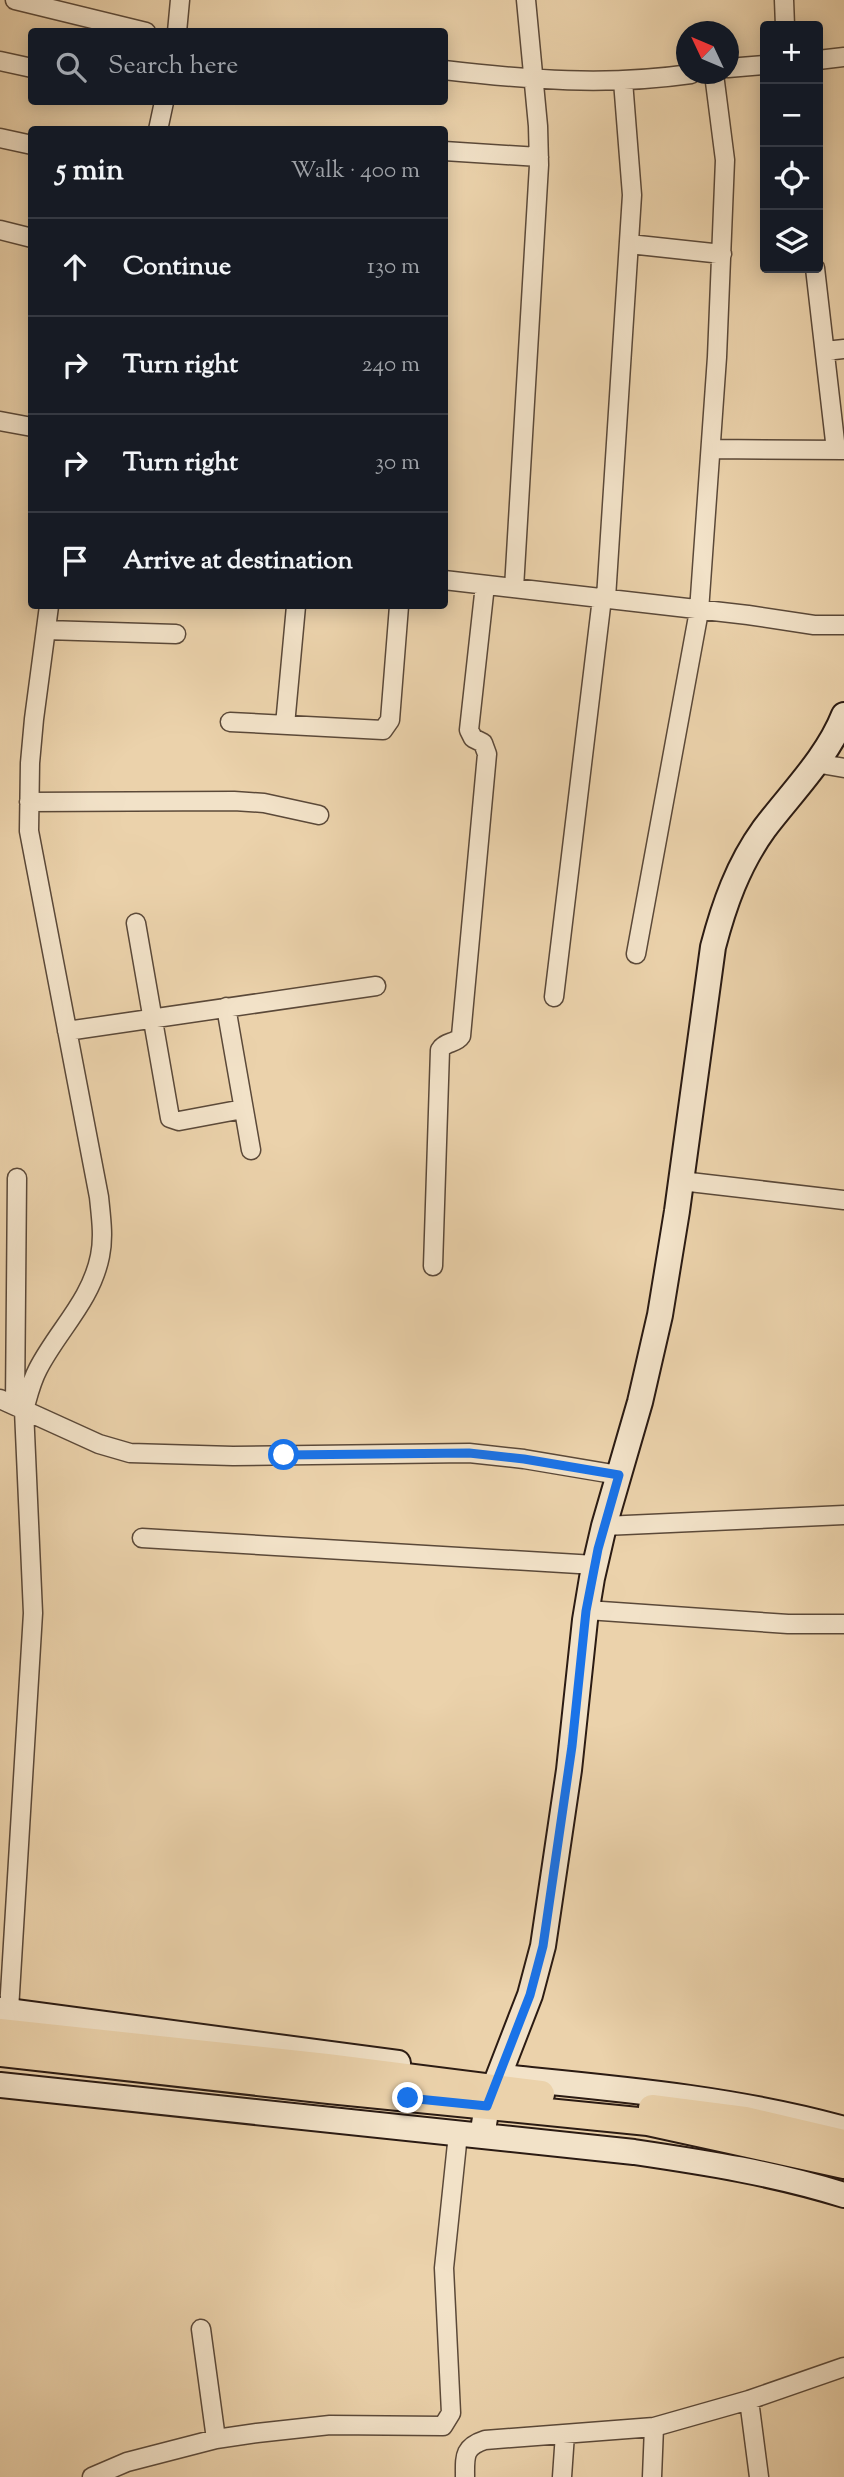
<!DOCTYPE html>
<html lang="en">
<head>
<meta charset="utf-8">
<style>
	:root { --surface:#171b24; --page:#20242c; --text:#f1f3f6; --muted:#9ea1a6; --line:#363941 }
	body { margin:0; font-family:"Sorts Mill Goudy",serif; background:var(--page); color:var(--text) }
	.controls { position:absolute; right:21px; top:21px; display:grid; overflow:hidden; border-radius:7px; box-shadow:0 4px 18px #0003 }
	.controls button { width:63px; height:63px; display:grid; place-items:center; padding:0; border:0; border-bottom:2px solid var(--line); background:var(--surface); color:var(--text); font:35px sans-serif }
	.compass { position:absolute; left:676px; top:21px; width:63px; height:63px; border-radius:50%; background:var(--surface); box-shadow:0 4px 18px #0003; rotate:314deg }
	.stop { position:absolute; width:21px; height:21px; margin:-16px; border:5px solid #1a73e8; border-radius:50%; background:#fff }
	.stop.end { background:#1a73e8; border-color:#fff; box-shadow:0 2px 7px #0008 }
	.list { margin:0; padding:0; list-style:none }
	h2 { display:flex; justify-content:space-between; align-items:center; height:91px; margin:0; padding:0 28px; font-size:30px }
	h2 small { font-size:23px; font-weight:400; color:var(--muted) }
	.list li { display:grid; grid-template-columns:46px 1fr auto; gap:21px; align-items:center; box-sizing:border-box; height:98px; padding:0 28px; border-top:2px solid var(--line) }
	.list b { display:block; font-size:26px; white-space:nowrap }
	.list em { font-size:23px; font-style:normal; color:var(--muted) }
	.icon { flex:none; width:38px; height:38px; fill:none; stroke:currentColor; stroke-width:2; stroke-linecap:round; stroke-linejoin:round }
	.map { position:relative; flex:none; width:844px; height:2477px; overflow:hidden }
	.search { position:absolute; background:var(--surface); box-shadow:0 4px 18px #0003; left:28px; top:28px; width:420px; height:77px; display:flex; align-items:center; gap:18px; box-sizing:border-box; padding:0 24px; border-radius:7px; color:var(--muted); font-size:26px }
	.panel { position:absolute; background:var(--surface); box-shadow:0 4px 18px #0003; left:28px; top:126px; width:420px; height:483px; border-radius:7px }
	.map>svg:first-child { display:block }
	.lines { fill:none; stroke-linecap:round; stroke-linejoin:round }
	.street-casing { stroke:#5b4939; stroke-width:21 }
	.secondary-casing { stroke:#2b1b13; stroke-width:28 }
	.primary-casing { stroke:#2b1b13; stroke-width:30 }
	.street { stroke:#f2e2c8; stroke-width:18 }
	.secondary { stroke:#f2e2c8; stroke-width:24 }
	.primary { stroke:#ebd2ab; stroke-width:26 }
	.route { stroke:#1a73e8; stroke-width:9 }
</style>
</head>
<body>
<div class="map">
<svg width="844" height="2477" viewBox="0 0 844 2477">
	<rect width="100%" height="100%" fill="#ebd2ab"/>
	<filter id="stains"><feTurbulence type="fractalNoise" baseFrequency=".00286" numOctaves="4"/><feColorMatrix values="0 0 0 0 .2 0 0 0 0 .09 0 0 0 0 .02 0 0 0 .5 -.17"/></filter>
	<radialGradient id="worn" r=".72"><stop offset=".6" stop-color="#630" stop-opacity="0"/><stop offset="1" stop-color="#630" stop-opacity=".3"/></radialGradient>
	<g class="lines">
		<g class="street-casing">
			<path id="street" d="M15,0L146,32
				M784,0L785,26
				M177,32L180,0
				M818,60L844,57
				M0,61L32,68
				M728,68L765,65
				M444,70C529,80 607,86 691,74
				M158,130L164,102
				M0,138L32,145
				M444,151L539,157
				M0,230L32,238
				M629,244L722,254
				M815,268L836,450
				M825,351L844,349
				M0,421L32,427
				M712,449L844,450
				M444,580L748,615L814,625H844
				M514,588L539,165L538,126L526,0
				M606,598L632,195L623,81
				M46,630L176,634
				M230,722L383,730L390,720L399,606
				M285,725L296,606
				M815,763L844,768
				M29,802L234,801L264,803L319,815
				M136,923L170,1118L179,1121L243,1109
				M636,954L699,611L717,357L725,160L714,74
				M554,997L602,598
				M226,1007L251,1150
				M67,1031L376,986
				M681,1181L844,1200
				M433,1266L440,1050C445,1041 456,1044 461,1036L487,754L483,743L473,738L469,730L485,585
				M0,1399L99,1444L130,1453L233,1456L469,1453L524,1459L619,1475
				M15,1406L17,1178
				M604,1526L844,1515
				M142,1538L595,1565
				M587,1610L788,1624H844
				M9,2010L33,1613L24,1410C28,1396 31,1382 38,1369C58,1330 91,1301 100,1256C104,1237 101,1217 99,1197L29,831L30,763L34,719L49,606
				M201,2329L216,2439
				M749,2400L759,2477
				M92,2477L127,2462L216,2439L257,2433L330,2425L443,2426L451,2413L444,2268L458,2134
				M465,2477C465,2457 463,2447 485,2440L654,2427L749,2400L844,2367
				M562,2477L565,2434
				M652,2477L654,2427"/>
		</g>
		<g class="secondary-casing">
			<path id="secondary" d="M0,2010L398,2063
				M511,2078C622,2089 736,2099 844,2129
				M0,2085L634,2152C708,2163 773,2173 844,2195
				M482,2136L487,2106L530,1995L543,1946L569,1770L585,1620L592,1578L604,1526L640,1402L660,1315L677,1211L713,947C724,905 738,865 764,829C791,793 827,758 844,715"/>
		</g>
		<g class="primary-casing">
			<path id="primary" d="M0,2032L327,2067L541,2094
				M0,2053L329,2090L648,2122L844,2165
				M652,2108L745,2120L844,2143"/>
		</g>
		<use href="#street" class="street"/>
		<use href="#secondary" class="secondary"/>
		<use href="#primary" class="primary"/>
	</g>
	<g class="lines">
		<path class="route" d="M284,1455L469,1453L524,1459L619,1475L598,1549L586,1611L572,1746L543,1946L530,1995L487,2106L408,2098"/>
	</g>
	<rect width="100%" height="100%" filter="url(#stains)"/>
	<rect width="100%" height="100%" fill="url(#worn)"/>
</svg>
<div class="controls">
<button>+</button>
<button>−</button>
<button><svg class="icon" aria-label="locate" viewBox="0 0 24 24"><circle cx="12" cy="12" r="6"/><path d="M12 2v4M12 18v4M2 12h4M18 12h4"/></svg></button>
<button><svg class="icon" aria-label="layers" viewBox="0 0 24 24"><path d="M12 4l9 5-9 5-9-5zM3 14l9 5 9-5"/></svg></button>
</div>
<svg class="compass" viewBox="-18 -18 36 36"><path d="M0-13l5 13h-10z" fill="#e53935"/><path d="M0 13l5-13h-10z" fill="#9ea1a6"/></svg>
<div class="stop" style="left:284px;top:1455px"></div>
<div class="stop end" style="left:408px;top:2098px"></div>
<div class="search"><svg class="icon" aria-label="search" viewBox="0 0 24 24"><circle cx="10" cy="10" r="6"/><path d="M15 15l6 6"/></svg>Search here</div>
<section class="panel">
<h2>5 min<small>Walk · 400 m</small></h2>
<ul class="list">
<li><svg class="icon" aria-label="ahead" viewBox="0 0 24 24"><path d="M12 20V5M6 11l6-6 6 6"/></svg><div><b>Continue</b></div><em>130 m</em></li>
<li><svg class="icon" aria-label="right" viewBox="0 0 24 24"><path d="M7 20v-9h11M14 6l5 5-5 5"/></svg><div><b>Turn right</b></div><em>240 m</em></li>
<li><svg class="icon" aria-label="right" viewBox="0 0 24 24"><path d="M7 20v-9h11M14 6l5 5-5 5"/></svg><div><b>Turn right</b></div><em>30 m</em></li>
<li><svg class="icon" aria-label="arrive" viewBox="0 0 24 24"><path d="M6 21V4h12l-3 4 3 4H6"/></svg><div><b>Arrive at destination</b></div></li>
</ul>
</section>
</div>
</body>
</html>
